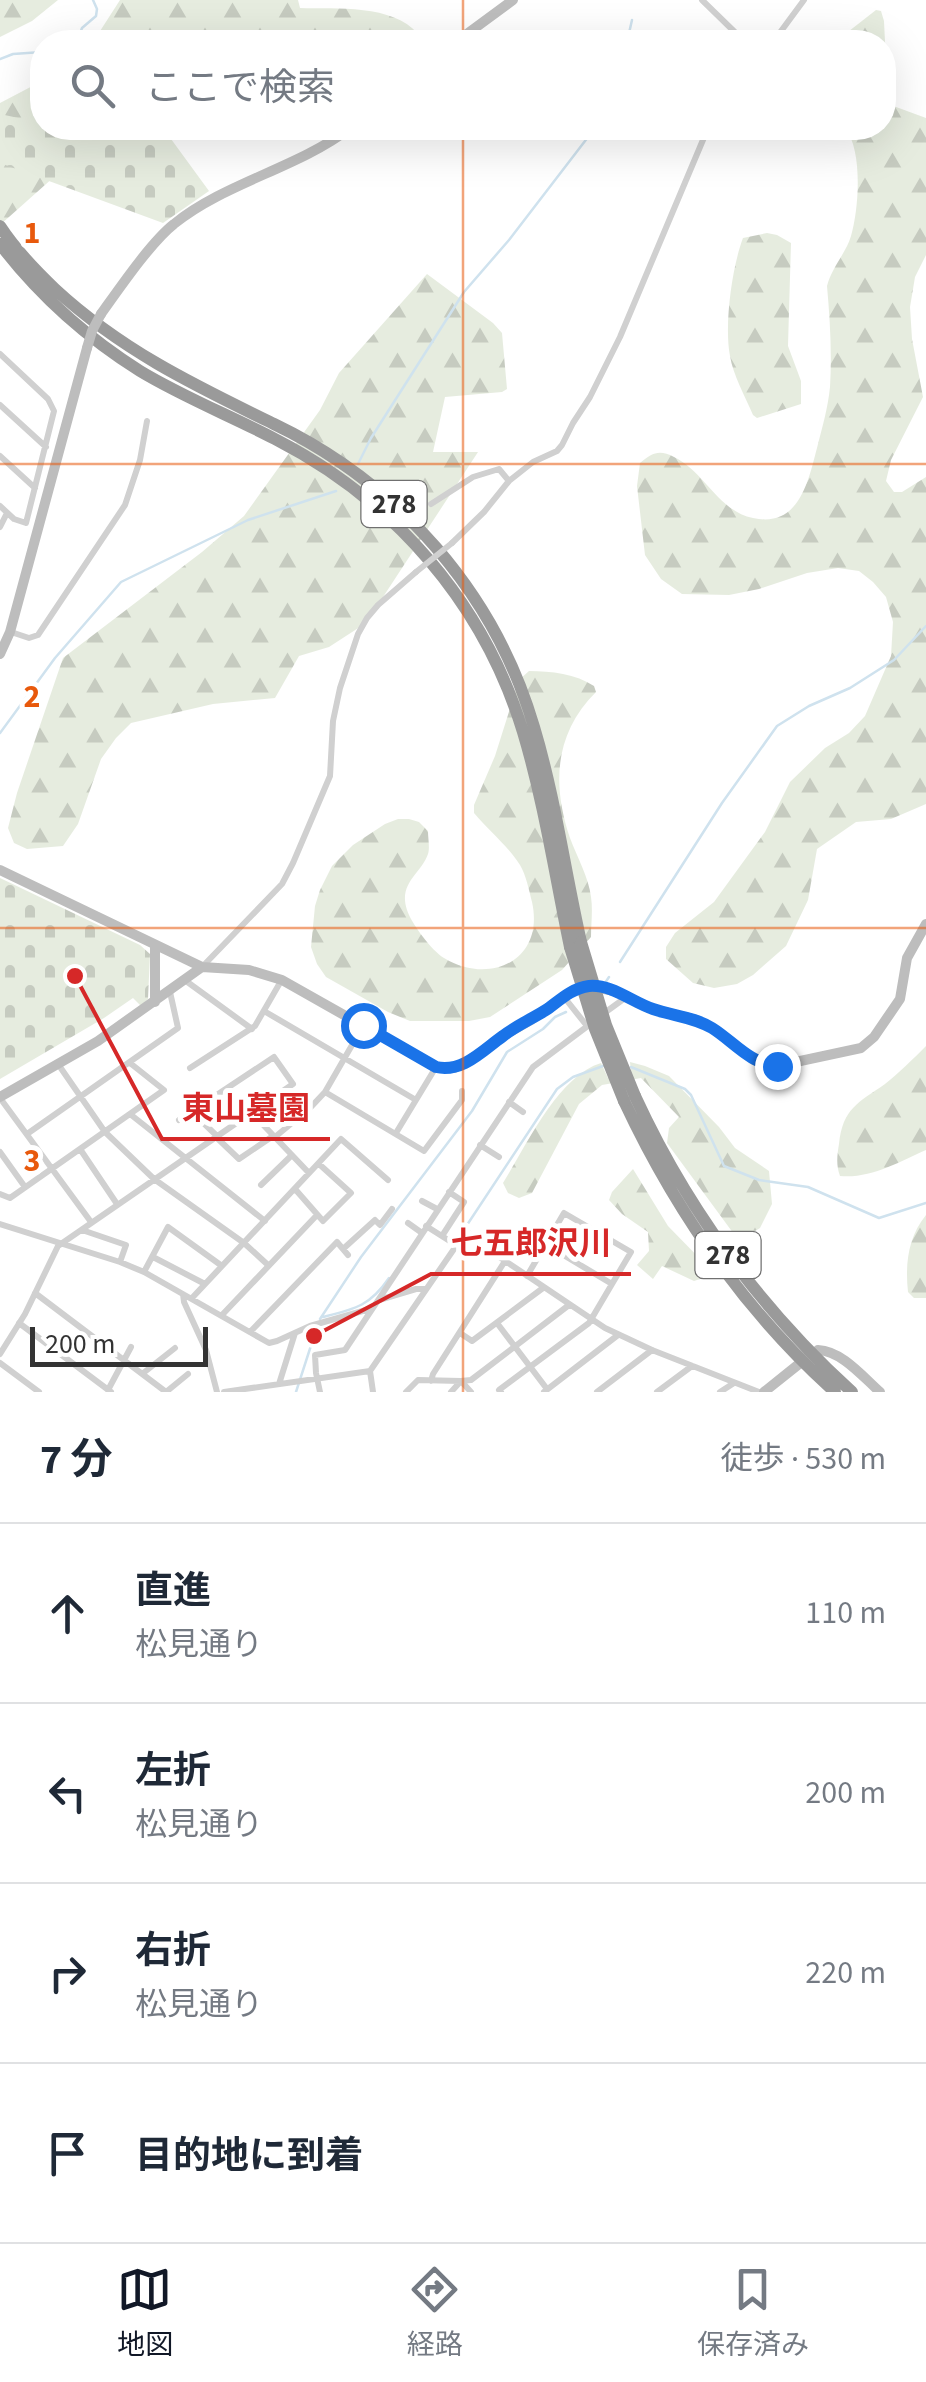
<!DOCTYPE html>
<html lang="ja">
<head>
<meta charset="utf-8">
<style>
	:root { --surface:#fff; --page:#f6f6f7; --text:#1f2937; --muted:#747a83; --line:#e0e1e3; --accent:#111827 }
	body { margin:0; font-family:"Source Sans 3","Noto Sans JP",sans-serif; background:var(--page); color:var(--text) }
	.scale { position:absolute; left:30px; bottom:25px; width:178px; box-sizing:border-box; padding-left:10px; border:5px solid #333; border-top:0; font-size:28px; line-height:35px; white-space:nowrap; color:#333; -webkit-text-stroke:8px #fff; paint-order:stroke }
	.stop { position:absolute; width:30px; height:30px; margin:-22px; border:8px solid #1a73e8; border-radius:50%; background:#fff }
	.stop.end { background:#1a73e8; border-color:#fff; box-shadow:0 2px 10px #0008 }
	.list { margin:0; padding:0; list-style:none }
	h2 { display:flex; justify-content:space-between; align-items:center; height:130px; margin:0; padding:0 40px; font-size:42px }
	h2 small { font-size:32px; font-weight:400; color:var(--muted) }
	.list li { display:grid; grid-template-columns:65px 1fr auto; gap:30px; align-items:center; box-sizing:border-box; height:180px; padding:0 40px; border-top:2px solid var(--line) }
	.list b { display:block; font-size:38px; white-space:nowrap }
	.list p { margin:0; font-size:32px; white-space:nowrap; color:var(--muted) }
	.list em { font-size:32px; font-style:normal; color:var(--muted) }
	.icon { flex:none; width:55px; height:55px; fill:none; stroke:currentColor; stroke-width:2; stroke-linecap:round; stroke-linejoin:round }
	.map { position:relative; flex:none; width:926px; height:1392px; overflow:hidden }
	.search { position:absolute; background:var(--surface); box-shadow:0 10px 40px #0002; left:30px; right:30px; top:30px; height:110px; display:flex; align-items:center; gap:25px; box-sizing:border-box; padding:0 35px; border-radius:40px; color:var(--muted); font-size:38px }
	.sheet { height:850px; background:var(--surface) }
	nav { display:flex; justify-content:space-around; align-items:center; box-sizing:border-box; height:140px; border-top:2px solid var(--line); background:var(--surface); font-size:28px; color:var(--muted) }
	nav a { display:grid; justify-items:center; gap:5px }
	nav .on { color:var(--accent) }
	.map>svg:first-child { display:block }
	.forest { fill:url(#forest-firs) }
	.cemetery { fill:url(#cemetery-stones) }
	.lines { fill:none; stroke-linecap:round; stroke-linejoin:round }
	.stream { stroke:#cfe2ee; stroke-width:2.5 }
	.street { stroke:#d0d0d0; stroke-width:6 }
	.secondary { stroke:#bdbdbd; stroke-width:10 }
	.highway { stroke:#9a9a9a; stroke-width:12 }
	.street-bridge { stroke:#d0d0d0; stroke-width:6 }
	.secondary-bridge { stroke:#bdbdbd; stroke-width:10 }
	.highway-bridge { stroke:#9a9a9a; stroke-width:12 }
	.route { stroke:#1a73e8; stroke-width:12 }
	.grid { fill:none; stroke:#e8590c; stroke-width:2.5; stroke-opacity:0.55 }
	.labels { text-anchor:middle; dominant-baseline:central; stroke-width:10; stroke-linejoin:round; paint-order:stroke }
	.shield { fill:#fff; stroke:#707070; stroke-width:2.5 }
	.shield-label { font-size:28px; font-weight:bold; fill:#333 }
	.grid-label { font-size:32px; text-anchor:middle; font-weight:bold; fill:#e8590c; stroke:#fff; stroke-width:10; stroke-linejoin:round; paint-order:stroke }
	.leader { fill:none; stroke:#d62828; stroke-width:4 }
	.callout-dot { fill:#d62828; stroke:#fff; stroke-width:4 }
	.callout-label { font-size:32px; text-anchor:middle; font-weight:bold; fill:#d62828; stroke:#fff; stroke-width:10; stroke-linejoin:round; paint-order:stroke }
</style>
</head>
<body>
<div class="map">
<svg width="926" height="1392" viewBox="0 0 926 1392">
	<defs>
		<pattern id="forest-firs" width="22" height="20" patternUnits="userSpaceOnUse" patternTransform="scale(2.5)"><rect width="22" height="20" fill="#e6ecdf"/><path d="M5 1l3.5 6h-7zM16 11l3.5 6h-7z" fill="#c6cbc0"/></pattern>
		<pattern id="cemetery-stones" width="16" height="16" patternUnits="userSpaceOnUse" patternTransform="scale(2.5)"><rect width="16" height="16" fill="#e6ecdf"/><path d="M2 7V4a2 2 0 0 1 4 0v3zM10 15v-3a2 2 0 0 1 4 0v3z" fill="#c6cbc0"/></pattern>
	</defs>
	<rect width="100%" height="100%" fill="#fff"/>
	<path class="forest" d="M0,0H58L32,21L0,37Z
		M120,0H298L300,8C336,9 393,4 418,34L415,42H93Z
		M876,10L881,11L884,21L888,104L926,118V255L915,277L910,307L912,339L923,397L891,460L886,481L894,492H902L926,477V804L891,819L856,822L817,849L808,900L786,946L753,975L737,984L714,988L693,983L666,959V947L675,933L714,902L765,832L790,782L825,748L849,733L865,716L891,656L893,622L886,597L873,582L859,571L838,568L807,573L759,589L729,595L682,594L661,579L645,555L637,486L640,463C652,453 659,449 674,457C704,471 718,511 753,518C799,528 808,482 817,448C822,428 828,408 830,387C832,354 830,319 827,286C832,267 846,253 851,236C859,209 863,150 845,128H884V42H835Z
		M42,81V128H109L0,225V103Z
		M767,233L777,235L791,243L788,346L801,381V404L757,418L753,415C745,396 733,375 730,356C724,325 732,267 743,238Z
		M427,274L493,323L502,333L507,389L502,392L445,397L433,452H478L366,623L329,647L299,656L275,698L213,704L131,723L116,738L101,759L78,824L63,846L27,849L14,843L8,828L17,793L63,658L202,552L244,516L320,410L339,373Z
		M529,671C551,671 576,674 594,686L596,692C554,734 552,785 570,838C577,857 589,878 591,897C593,910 591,924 591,937L562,970L490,1017L469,1021H410L388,1012L326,977L317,964L311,947L315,906L320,890L332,866L353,845L385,824L398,819H409L419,822L428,831C428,838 430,848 428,854C421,874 398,883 407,910C411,923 432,951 444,958C490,986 545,960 532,902C529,890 526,875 520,865C508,846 488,830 474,813V805L495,756L519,680Z
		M926,1046V1150C899,1162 870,1179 840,1176C836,1165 837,1156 839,1144C843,1108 858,1103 885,1084C899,1073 913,1059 926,1046Z
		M630,1062L645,1066L669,1076L719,1127L735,1148L769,1171L772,1204L760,1228L739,1241L667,1143L669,1128L679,1117L641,1078L602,1085L579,1104L532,1193L519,1198L508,1193L503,1183C526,1146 558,1076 601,1063L608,1078L631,1072Z
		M633,1169L668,1226L708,1267L700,1279L694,1281L662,1266L653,1279L637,1265L649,1251L648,1232L622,1214L609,1200L612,1192Z
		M926,1215V1298H914L908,1292C905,1264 908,1237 926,1215Z"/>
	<path class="cemetery" d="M0,114L37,122L42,116V128H163L209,191L163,223L0,163Z
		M0,878L140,945L150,954L148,999L141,1006L133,998L104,1018L0,1079Z"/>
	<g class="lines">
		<path class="stream" d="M77,42L82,28L96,16L97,9L93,0
			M627,42L632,20
			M0,59L13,54L42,52
			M358,464L371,438L464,292L509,240L595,128
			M0,733L55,658L121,582L248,520L336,491
			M620,962L722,803L777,726L809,706L850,688L894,660L926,626
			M605,983L609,977
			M631,1067L685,1089L691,1095L724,1166L759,1180L808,1187L879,1218L926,1203
			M467,1225L557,1089L573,1077L603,1066
			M323,1317C355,1309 370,1306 389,1278
			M320,1319L361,1257L472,1111L507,1052L543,1029L555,1017L566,1012
			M296,1392L317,1327"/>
		<path class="street" d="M702,0L745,42
			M773,42L804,0
			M0,354L48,399L54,411L26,523L14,519L0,506
			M0,405L46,447
			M0,456L35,488
			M431,504L473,477L499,469L509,481
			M0,527L7,513
			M452,543L484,512L509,481L533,462L557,451L562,445L573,423L590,397L620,337L708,128
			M11,632L29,638L38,635L125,505L140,460L147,421
			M203,966L282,884L293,863L330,776L333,721L340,688L358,634L367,618L378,605L416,572
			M186,981L252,1029
			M564,997L587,1026
			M264,1011L416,1100
			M603,1014L625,998
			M58,1064L105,1132L154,1179L244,1243L268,1265
			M190,1068L255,1026L281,981
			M325,1092L424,1151L462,1100V1091
			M0,1098L91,1222
			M509,1102L523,1112
			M192,1112L217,1136
			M252,1113L309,1173
			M130,1114L265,1221
			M396,1133L436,1067
			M27,1134L178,1028L170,992
			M216,1137L239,1159L273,1136
			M275,1137L310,1108L325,1092L363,1026
			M480,1145L499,1157
			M80,1149L117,1204
			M0,1152L25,1187
			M261,1185L292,1155
			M295,1189L323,1221L351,1193L319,1164
			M0,1194L10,1198L164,1090L130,1063
			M422,1201L437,1209
			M408,1223L422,1233
			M0,1224L120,1262L144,1272L269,1343L277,1341L310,1326L373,1308
			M426,1226L456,1245
			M82,1230L126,1245L120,1262
			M442,1236L464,1202L449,1192
			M343,1249L375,1220L380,1225L392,1209
			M153,1257L205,1284
			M144,1272L168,1227L222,1266
			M527,1276L564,1213L631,1252L612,1284
			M35,1293L166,1392L188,1374
			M183,1294L184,1302L206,1350L217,1392
			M192,1298L341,1139L388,1180
			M379,1300L416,1289H425
			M222,1315L317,1215
			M19,1323L111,1392
			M497,1323L547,1389
			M250,1332L337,1242L348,1255
			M460,1333L472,1341L543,1288
			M0,1354L25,1314L58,1246L293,1084L274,1057L179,1120
			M0,1363L39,1392
			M370,1371L373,1392
			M142,1374L175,1348
			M431,1381L433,1374L505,1261
			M279,1384L295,1333
			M108,1390L131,1347
			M224,1392L370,1371L465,1233L471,1234L489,1250L605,1328L652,1350L759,1392
			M320,1392L316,1373L315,1355L345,1350L533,1067L593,1022
			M406,1392L418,1380L461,1381L471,1392
			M451,1392L461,1381L471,1380L569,1305
			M501,1392L499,1390L589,1323L612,1284L545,1244
			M544,1392L618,1335
			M597,1392L652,1350
			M657,1392L692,1366
			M720,1392L734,1383"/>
		<path class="secondary" d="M456,42L513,0
			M101,314C119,289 151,242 174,224C224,183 298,168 350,128
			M0,654L10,632L87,348
			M0,870L202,967
			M155,1002V945
			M0,1097L98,1041L202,967L249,970L282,980L436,1067L454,1068L471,1060L501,1037L531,1020L571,992L590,986L614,991L649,1008L697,1020L715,1030L754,1060L768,1065L777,1066L861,1048L874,1037L900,999L907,958L926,924
			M818,1350C842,1351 863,1377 880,1392
			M764,1392L799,1364"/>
		<path class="highway" d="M0,226C15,249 35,270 55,289C121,350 194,385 274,424C399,484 495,593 534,727C555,797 565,871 581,942
			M0,244C39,295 86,337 140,371C183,397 231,416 275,439C394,500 484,603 523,732C544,802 555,875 570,947
			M635,1096C687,1209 760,1308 852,1392
			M624,1101C675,1210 745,1311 835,1392"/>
		<path class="street-bridge" d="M416,572L452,543"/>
		<path class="secondary-bridge" d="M87,348L92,331L101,314"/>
		<path class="highway-bridge" d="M581,942L606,1025L635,1096
			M570,947L595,1029L624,1101"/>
	</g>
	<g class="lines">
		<path class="route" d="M363,1025L436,1067C463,1073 483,1050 503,1036C517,1025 534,1018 549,1008C561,999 573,988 589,986C612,984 632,1002 653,1009C673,1016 694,1017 712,1028C733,1041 750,1064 777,1066"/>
	</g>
	<path class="grid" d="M463,0V42M463,128V1392M0,464H926M0,928H926"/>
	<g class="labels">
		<g class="shield">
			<rect x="361.5" y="481" width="65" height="46" rx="8"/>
			<rect x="695.5" y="1232" width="65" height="46" rx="8"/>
		</g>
		<g class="shield-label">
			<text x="394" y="504">278</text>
			<text x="728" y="1255">278</text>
		</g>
	</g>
	<g class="grid-label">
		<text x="32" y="243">1</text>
		<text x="32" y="707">2</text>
		<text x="32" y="1171">3</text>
	</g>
	<path class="leader" d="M75 976L162 1139H330M314 1336L431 1274H631"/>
	<g class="callout-dot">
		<circle cx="75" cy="976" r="10"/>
		<circle cx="314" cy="1336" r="10"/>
	</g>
	<g class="callout-label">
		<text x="246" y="1119">東山墓園</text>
		<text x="531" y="1254">七五郎沢川</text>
	</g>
</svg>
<div class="scale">200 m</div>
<div class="stop" style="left:363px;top:1025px"></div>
<div class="stop end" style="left:777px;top:1066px"></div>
<div class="search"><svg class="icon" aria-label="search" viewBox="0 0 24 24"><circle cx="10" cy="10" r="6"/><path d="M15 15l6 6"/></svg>ここで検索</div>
</div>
<section class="sheet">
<h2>7 分<small>徒歩 · 530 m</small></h2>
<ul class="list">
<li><svg class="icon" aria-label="ahead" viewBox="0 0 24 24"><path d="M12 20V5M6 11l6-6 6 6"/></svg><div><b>直進</b><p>松見通り</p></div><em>110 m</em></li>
<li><svg class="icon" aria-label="left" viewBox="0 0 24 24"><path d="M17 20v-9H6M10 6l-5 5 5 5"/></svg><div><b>左折</b><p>松見通り</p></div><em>200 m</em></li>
<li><svg class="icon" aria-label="right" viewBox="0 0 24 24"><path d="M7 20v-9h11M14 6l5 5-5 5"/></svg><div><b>右折</b><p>松見通り</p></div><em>220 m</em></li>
<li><svg class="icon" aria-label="arrive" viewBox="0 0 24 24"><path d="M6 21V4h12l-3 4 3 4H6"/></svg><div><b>目的地に到着</b></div></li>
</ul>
</section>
<nav>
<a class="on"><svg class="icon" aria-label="map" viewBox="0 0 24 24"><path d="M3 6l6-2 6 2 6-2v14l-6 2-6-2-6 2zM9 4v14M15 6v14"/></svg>地図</a>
<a><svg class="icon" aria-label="directions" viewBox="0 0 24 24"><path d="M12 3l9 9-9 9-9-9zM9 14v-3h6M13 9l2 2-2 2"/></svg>経路</a>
<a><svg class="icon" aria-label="saved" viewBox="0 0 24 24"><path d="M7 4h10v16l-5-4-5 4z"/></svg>保存済み</a>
</nav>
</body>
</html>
